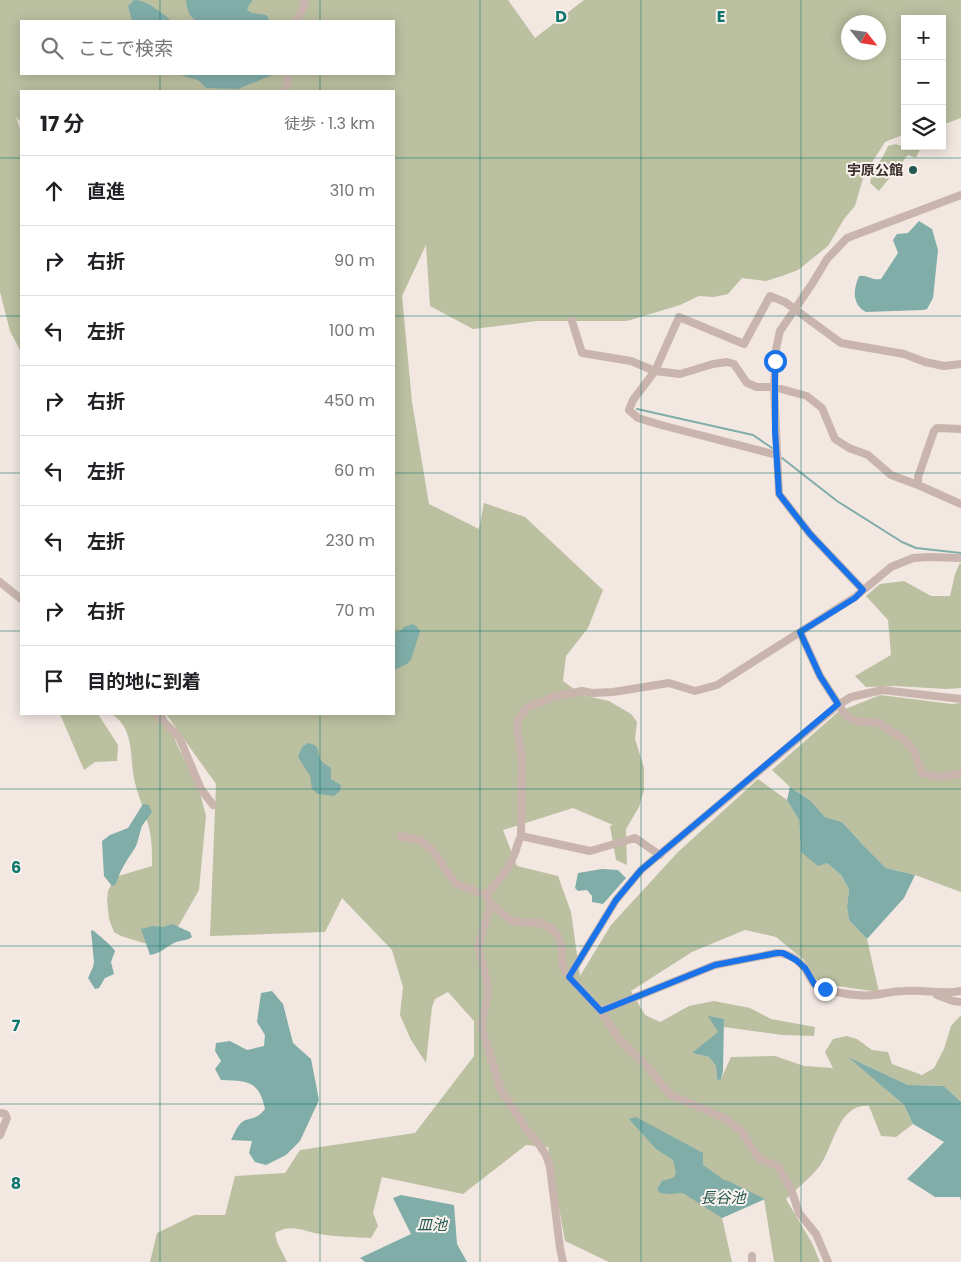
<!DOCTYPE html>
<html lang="ja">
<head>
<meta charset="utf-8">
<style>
	:root { --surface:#fff; --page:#f6f6f6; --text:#202124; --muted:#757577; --line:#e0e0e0 }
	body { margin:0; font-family:Poppins,"Noto Sans JP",sans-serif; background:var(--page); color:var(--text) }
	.controls { position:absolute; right:15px; top:15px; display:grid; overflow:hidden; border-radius:0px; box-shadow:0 2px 12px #0003 }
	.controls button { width:45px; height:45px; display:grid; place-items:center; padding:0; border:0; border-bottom:1px solid var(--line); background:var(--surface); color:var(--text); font:25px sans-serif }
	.compass { position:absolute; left:841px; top:15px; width:45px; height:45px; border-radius:50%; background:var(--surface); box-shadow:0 2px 12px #0003; rotate:120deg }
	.stop { position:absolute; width:15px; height:15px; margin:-11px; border:4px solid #1a73e8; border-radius:50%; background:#fff }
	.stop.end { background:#1a73e8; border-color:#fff; box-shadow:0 1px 5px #0008 }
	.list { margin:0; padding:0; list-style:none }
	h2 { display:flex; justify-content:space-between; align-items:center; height:65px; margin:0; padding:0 20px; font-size:21px }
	h2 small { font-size:16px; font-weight:400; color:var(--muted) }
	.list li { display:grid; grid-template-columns:32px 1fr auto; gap:15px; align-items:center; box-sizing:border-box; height:70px; padding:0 20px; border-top:1px solid var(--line) }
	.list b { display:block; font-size:19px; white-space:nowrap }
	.list em { font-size:16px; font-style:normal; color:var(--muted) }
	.icon { flex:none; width:28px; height:28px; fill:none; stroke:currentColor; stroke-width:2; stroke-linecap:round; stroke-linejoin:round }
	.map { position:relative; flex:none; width:961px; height:1262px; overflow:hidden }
	.search { position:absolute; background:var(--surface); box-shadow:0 2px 12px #0003; left:20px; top:20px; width:375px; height:55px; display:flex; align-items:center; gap:12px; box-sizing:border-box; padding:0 18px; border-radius:0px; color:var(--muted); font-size:19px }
	.panel { position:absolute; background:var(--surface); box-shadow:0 2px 12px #0003; left:20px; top:90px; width:375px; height:625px; border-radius:0px }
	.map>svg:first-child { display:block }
	.green { fill:#bbc0a1; fill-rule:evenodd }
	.water { fill:#81ada8 }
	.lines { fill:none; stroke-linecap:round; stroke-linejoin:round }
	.stream { stroke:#81ada8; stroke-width:2 }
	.minor { stroke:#c9b5ad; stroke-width:8 }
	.route { stroke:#1a73e8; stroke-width:6 }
	.grid { fill:none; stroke:#0f766e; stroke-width:1; stroke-opacity:0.55 }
	.poi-dot { fill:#235752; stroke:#f9f2ed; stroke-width:2 }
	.labels { text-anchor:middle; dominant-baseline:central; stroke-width:4; stroke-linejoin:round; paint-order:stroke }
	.poi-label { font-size:14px; font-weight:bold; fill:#382d2b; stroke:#f9f2ed; text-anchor:end }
	.water-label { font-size:15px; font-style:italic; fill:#235752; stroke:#f9f2ed }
	.grid-label { font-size:16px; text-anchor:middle; font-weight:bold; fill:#0f766e; stroke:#f9f2ed; stroke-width:4; stroke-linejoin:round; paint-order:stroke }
</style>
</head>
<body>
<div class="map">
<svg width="961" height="1262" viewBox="0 0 961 1262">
	<rect width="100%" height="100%" fill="#f2e7e1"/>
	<path class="green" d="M0,0H508L535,38L584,0H961V118L942,125V19H905V134L885,142L864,175L855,206L844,219L828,246L798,270L782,276L766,281L742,278L728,294L714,297L699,296L680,305L627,321H537L473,329L430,306L426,245L402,296L412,402L429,504L479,529L484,503L525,517L603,590L588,628L566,656L563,681L582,695L609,701L631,714L637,722L635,739L644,768V790L639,807L626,829L627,865L616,860L610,826L613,825L573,808L503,830L517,866L558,876L571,912L580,976L611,925L678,852L758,779L787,800L799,820L801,852L827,863L841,875L849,889L847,907L849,920L867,939L879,992L837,986L815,979L804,960L776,937L745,930L692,952L631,991L645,1015L660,1022L689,1006L714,1001L750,1008L771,1019L815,1027L814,1036L783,1035L724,1027V1019L715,1027L719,1032L693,1053L709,1057L716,1066L717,1079H721L731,1057L775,1056L804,1066L833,1068L825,1052L833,1039L847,1036L857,1039L872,1050L888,1052L892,1064L922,1075L934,1068L944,1049L951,1026L961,1015V1102L944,1086L908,1085L850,1058L904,1105L913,1124L896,1137L881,1136L869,1106C839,1103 834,1145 821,1164C813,1176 796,1189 786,1199L812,1243L820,1262H774L764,1199L722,1218L732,1262H609L565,1241L548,1147L526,1145L463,1194L382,1177L373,1213L378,1226L371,1238C354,1237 336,1237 320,1234C304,1231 290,1223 275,1233L277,1242L287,1262H150L157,1233L194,1215H225L235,1176L285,1173L300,1150L415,1133L474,1056V1021L448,992L435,999L432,1007L426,1063L411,1040L400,1015L403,987L392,950L342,898L325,932L210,936L216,784L166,714H394V91H21V122L16,117L21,132V352L10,331L0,292ZM21,21H394V74H21ZM848,22H878V52H848Z
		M896,144C904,148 912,144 920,149L916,158L908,155L879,191L870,183C873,168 883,159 888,146Z
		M960,563L961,564V688L946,689L895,686L866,687L855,676L891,655L888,620L866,596L880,584L904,581L931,596H950L955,574Z
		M880,695L952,704L961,703V892L915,875L886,868L866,848L842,822L825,817L811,801L790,787L772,770L838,712Z
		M60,714H98L118,745L117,761L95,762L84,770Z
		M111,714H165L178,747L199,789L206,816L199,890L175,932L147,944L121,936L114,932L109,919L107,900L108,891L115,877L152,866C152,857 152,847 151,839C149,820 140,802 135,783C129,760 136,728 111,714Z"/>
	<path class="water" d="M134,0C148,0 161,13 172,21H132L128,6Z
		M186,0H253L249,5L247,10L252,13L266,15L270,21H197C188,16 187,9 186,0Z
		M180,74H272V75L238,89L206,88C196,75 192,81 180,74Z
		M919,221L932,229L938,250L933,298L927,309L923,310L866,312C852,305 853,290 859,276C866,274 873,281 881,279L898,253L893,240L897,234L908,233Z
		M413,624L417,627L420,631L411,660L407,664L394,670V632H399L404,627Z
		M308,743C322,746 316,752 321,760C322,763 328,765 331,768V779L341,785L340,791L334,796L318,794L312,789L310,776L298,757L302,747Z
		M790,787L811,801L825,817L842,822L866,848L886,868L915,875L904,898L867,939L849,920L847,907L849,889L841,875L827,863L818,866L801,852L799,820L787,800Z
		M143,804L149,805L152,812C149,817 145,821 142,826C140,831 138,843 135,848C127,860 120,870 116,884L112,886L104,876L102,841L110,835L128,828Z
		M602,869L618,870L626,878L603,904L592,902V896L587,890L578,891L575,888L578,873Z
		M172,924L190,932L192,937C186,941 182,940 176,942C167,946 160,954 150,955L141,929L153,926L163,927Z
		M92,930C96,932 114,948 115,951L111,962L114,974L105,978L99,988L95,989L88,978L93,967L94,962L91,931Z
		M272,991L283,1004L293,1043L311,1059L319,1100L300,1141L286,1155L266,1165L255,1162L249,1153L252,1141L231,1140C234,1135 236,1128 240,1124C247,1116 255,1122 265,1109C259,1080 247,1081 221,1080L215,1069L221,1061L215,1051L216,1043L230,1041L247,1050L264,1046L265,1035L257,1022L261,993Z
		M708,1016L724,1019L723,1071L721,1079L717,1080L716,1066L709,1057L692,1053L718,1032Z
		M848,1057L908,1085L944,1086L961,1102V1201L960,1197H935L907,1179L944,1142L913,1124L904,1105Z
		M636,1117L703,1153V1165L724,1180L728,1181L765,1199L722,1218L683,1193L670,1194L660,1193L657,1189L662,1181L673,1178L676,1174L673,1160L656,1149L629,1119Z
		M401,1195L454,1205L457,1244L467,1262H365L360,1258L411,1234L393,1198Z"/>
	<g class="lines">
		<path class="stream" d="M637,409L753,435L772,448
			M782,458L837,501L902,542L916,548L961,553"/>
		<path class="minor" d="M296,21L302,11L305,0
			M285,91L288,83L287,74
			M572,321L582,353L631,361L655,371L680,374L713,364L727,362L734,364L747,383L757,387H774L807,396L822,408L835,439L849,448L868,455L891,475L918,485L961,504
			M777,455L661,425L638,418L629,410L633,400L655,371L679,317L744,344L770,296L785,302L841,343L904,354L925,362L944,366L961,364
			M918,485V477L934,431L937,428L961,429
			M0,582L21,599
			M863,590L810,534L779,494L774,387L776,349L780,331L812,284L827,259L847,238L961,195
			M800,632L820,676L844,713L849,718L857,721L878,723L904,739L914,751L922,773C936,778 947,777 961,773
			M156,714L179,737L201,789L213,805
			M401,836L422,841L433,851L456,884L486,895L491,904L509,919L517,922L540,923L549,927L557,934L562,947V964L569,977L601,1011L619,1039L648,1067L669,1094L728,1120L741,1131L759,1159L778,1166L791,1189L799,1213L816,1234L828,1262
			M521,836L590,851L635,838L660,855
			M486,895C496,883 508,871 514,855C517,849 517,843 521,836L522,760L517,727L519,719L527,707L557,696L582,691L592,693L613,692L669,683L695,691L717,685L855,597L891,567L913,558L929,557L961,558
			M491,904L478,945L487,982L488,994L481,1026L501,1090L526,1129L538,1143L546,1155L550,1167L560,1248L563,1262
			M569,977L616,900L641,870L838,705L851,697L882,690L961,699
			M937,995L953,1001L961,1002
			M601,1011L715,965L777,953C789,953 800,961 806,970C809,975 811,983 817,986C827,992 861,997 873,995C883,994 893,991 904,991C923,989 941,995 961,991
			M0,1113L5,1114L7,1118L0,1135
			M752,1256V1262"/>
	</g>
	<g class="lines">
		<path class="route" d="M775,361V431L779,494L810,534L863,590L855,598L800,632L820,676L838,704L641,870L616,900L569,977L601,1011L715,965L777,953H783L796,960L805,968L815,985L825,989"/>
	</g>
	<path class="grid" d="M160,0V21M320,0V21M480,0V1262M641,0V1262M801,0V1262M160,74V91M320,74V91M0,158H21M394,158H961M0,316H21M394,316H961M0,473H21M394,473H961M0,631H21M394,631H961M160,714V1262M320,714V1262M0,789H961M0,946H961M0,1104H961"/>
	<circle class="poi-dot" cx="913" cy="170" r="5"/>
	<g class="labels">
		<g class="poi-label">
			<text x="903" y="170">宇原公館</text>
		</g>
		<g class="water-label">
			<text x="723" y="1197">長谷池</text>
			<text x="432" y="1224">皿池</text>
		</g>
	</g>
	<g class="grid-label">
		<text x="561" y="22">D</text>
		<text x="721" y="22">E</text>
		<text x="16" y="873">6</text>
		<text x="16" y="1031">7</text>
		<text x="16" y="1189">8</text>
	</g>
</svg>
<div class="controls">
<button>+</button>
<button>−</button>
<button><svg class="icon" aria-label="layers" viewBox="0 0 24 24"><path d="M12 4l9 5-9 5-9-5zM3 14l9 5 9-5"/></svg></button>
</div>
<svg class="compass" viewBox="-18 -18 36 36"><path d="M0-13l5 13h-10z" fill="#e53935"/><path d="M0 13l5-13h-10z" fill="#757577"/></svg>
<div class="stop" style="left:775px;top:361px"></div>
<div class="stop end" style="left:825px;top:989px"></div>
<div class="search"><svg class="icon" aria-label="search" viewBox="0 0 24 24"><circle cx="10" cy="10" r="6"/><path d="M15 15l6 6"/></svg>ここで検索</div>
<section class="panel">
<h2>17 分<small>徒歩 · 1.3 km</small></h2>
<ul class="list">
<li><svg class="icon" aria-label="ahead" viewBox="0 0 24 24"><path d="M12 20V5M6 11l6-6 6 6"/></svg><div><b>直進</b></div><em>310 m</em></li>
<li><svg class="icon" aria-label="right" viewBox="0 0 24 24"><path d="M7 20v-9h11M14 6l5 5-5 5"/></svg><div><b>右折</b></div><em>90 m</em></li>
<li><svg class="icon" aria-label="left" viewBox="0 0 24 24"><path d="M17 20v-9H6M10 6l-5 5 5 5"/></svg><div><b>左折</b></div><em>100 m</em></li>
<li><svg class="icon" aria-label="right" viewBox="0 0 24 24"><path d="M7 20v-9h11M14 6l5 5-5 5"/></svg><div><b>右折</b></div><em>450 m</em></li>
<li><svg class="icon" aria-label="left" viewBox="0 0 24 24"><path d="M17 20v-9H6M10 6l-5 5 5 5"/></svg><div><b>左折</b></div><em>60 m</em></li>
<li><svg class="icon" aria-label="left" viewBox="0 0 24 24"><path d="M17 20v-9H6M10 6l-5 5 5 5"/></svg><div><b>左折</b></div><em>230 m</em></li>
<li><svg class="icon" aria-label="right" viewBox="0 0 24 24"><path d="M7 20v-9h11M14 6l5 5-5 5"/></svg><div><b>右折</b></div><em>70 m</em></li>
<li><svg class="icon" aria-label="arrive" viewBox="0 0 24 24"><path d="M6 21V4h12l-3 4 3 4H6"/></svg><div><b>目的地に到着</b></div></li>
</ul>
</section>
</div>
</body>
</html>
